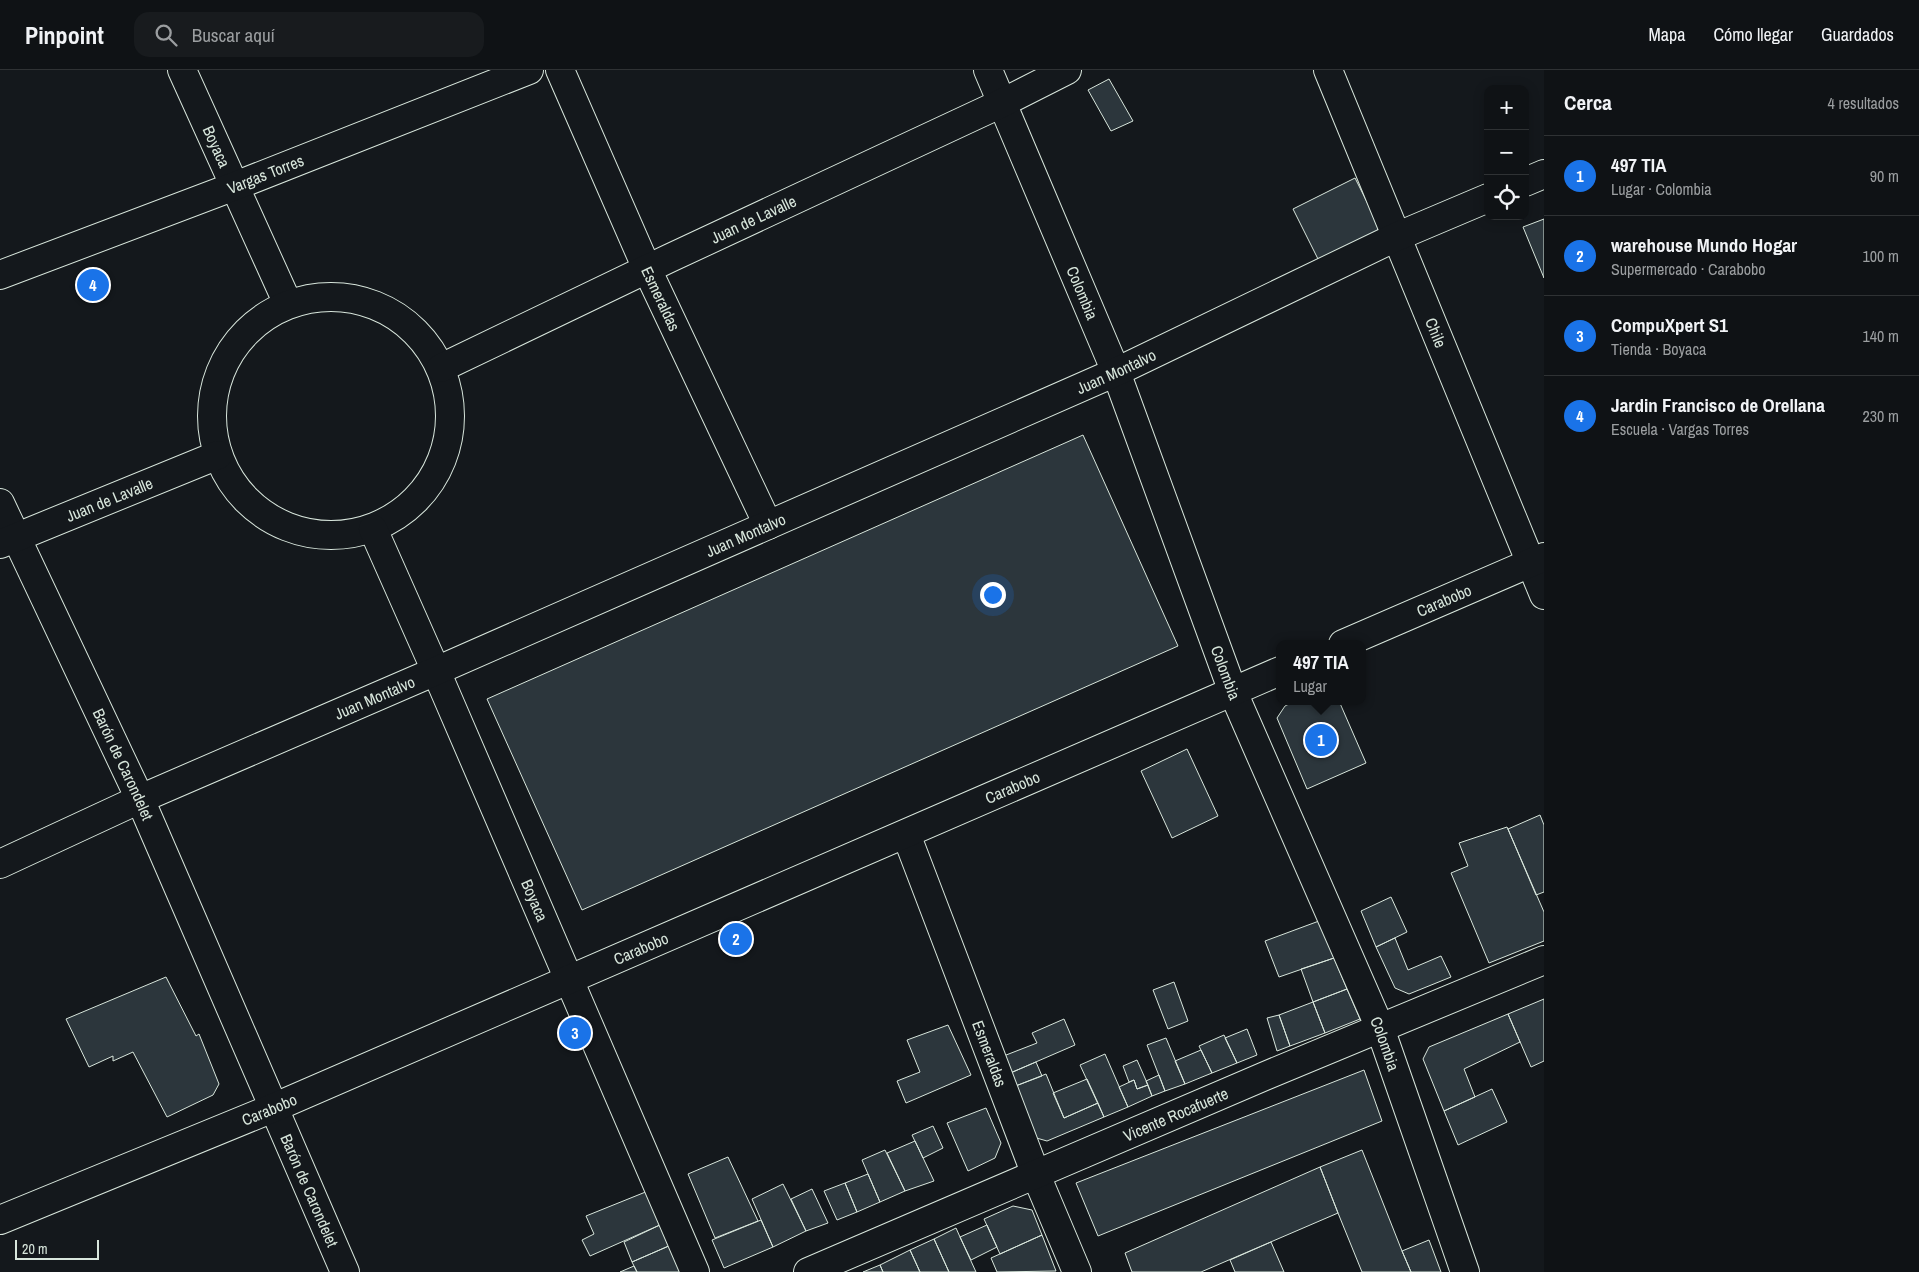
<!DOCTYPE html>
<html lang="es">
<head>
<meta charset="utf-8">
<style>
	:root { --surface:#0f1215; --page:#181b1e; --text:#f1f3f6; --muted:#9b9ea0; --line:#2f3234; --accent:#1a73e8 }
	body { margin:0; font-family:"Archivo Narrow",sans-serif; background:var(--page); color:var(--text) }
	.controls { position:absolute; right:15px; top:15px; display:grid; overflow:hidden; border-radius:10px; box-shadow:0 2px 12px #0003 }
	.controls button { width:45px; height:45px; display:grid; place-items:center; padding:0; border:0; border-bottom:1px solid var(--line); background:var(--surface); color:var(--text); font:25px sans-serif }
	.scale { position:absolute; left:15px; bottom:12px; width:84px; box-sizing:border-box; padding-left:5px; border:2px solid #d8e6dc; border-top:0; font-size:14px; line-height:18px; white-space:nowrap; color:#d8e6dc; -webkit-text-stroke:4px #14181c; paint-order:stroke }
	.you { position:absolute; left:992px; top:524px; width:18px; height:18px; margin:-12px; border:4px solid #fff; border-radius:50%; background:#1a73e8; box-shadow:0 0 0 8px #1a73e833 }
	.badge { display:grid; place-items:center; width:32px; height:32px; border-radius:50%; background:var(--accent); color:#fff; font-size:16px; font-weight:700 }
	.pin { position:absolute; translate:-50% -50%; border:2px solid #fff; box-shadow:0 1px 5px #0006 }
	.popup { position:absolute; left:1276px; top:570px; width:90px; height:65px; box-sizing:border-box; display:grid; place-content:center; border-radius:10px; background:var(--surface); filter:drop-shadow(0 1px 4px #0005); font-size:16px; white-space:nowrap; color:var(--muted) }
	.popup b { font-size:19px; color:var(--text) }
	.popup::after { content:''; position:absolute; left:50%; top:100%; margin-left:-10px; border:10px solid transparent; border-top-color:var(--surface) }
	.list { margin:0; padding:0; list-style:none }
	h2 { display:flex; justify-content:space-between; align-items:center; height:65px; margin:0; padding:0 20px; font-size:21px }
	h2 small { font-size:16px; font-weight:400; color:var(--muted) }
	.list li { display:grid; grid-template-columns:32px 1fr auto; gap:15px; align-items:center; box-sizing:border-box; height:80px; padding:0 20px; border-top:1px solid var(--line) }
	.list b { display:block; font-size:19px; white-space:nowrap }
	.list p { margin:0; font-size:16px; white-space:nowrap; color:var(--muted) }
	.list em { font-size:16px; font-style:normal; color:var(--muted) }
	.icon { flex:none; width:28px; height:28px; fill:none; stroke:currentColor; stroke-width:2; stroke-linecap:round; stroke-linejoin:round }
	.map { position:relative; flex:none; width:1544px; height:1202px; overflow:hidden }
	header { display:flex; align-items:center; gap:30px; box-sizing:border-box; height:70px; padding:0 25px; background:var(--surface); border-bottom:1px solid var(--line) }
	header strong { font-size:24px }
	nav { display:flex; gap:28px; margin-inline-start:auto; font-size:18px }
	.search { width:350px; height:45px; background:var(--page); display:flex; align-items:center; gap:12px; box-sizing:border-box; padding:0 18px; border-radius:15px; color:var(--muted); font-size:19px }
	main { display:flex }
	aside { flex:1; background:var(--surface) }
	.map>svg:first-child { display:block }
	.building { fill:#2c363c; stroke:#d8e6dc }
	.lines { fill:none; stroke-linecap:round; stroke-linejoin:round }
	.minor-casing { stroke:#d8e6dc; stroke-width:30 }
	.major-casing { stroke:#d8e6dc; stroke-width:30 }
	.minor { stroke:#14181c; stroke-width:28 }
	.major { stroke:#14181c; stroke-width:28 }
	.labels { text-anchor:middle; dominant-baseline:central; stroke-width:4; stroke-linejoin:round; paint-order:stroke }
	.street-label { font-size:16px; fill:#d8e6dc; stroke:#14181c }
</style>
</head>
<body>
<header>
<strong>Pinpoint</strong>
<div class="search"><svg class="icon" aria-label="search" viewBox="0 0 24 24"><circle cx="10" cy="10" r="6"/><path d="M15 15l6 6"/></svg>Buscar aquí</div>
<nav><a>Mapa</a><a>Cómo llegar</a><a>Guardados</a></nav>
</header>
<main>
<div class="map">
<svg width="1544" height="1202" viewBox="0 0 1544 1202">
	<rect width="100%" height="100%" fill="#14181c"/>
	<path class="building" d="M1109,9L1133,51L1111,61L1088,20Z
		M1355,108L1379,156L1374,168L1321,195L1293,139Z
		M1544,149V208L1523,157Z
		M1083,365L1178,576L582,840L487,629Z
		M1295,631H1339L1366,693L1307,719L1277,648L1285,636Z
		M1187,679L1218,746L1172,768L1141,701Z
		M1540,745L1544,755V822L1536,825L1508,759Z
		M1507,757L1544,842V871L1489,893L1451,803L1468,796L1459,773Z
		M1391,827L1407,862L1376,877L1361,841Z
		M1319,851L1334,888L1279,907L1265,871Z
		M1395,868L1408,900L1441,886L1451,907L1409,924L1395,918L1376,877Z
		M1334,888L1347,919L1313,932L1301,899Z
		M166,907L196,966L199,964L219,1014L213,1025L167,1047L133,982L113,991V986L89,997L66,949Z
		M1174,912L1188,951L1168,959L1153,920Z
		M1347,919L1360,949L1325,963L1313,932Z
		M1544,929V991L1531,997L1508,944Z
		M1313,932L1325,963L1290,976L1279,945Z
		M1508,944L1520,972L1464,999L1475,1027L1444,1041L1423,989L1429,977Z
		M1279,945L1290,976L1277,981L1267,948Z
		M1064,949L1075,975L1008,1004L1001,987L1037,973L1032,963Z
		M948,955L971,1005L906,1033L897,1011L920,1002L907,970Z
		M1247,959L1257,985L1237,993L1225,968Z
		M1224,965L1237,993L1212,1003L1199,976Z
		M1166,968L1185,1014L1165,1021L1147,975Z
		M1201,980L1212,1003L1185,1014L1175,991Z
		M1105,984L1128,1037L1104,1047L1080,995Z
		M1137,990L1148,1015L1137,1019L1134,1010L1129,1012L1123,996Z
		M1036,992L1042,1006L1013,1017L1008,1004Z
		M1364,1000L1382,1051L1098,1166L1076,1113Z
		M1046,1004L1064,1048L1098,1033L1104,1047L1047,1071L1033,1067L1013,1017Z
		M1159,1005L1165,1021L1152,1026L1146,1011Z
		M1087,1009L1098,1033L1064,1048L1053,1023Z
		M1134,1010L1137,1019L1148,1015L1152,1026L1128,1037L1119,1017Z
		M1492,1019L1507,1052L1458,1075L1444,1041Z
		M986,1038L1001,1073L995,1088L968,1101L947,1053Z
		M933,1056L943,1078L923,1088L912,1065Z
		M915,1071L934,1111L905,1121L887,1083Z
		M885,1080L905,1121L880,1132L862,1090Z
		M1362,1080L1402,1181L1411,1202H1362L1338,1143L1320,1097Z
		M728,1087L758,1151L715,1168L688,1104Z
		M1320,1097L1338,1143L1201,1202H1132L1125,1183Z
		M868,1104L880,1132L857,1142L845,1113Z
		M845,1113L857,1142L837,1150L824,1121Z
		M783,1114L806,1161L773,1177L752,1129Z
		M812,1119L828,1153L806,1161L791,1129Z
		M648,1121L662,1154L590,1186L582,1170L594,1164L586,1146Z
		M1013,1136L1032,1140L1042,1165L1000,1184L984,1149Z
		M761,1150L773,1177L724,1198L712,1170Z
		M662,1154L671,1175L632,1192L624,1172Z
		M987,1155L997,1177L971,1190L960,1167Z
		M956,1158L960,1167L976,1202H949L934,1169Z
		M1042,1165L1056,1201L997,1202L991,1188Z
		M934,1169L949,1202H920L910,1180Z
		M1429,1170L1441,1202H1411L1402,1181Z
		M1271,1172L1284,1202H1235L1230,1190Z
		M671,1175L683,1202H637L632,1192Z
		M910,1180L920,1202H883L880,1195Z
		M880,1195L883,1202H863Z
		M634,1196L637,1202H620Z"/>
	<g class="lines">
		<g class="minor-casing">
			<g id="minor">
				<path id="s1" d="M182,0L288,234"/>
				<path id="s2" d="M560,0L647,199L768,455"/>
				<path id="s3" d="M988,0L1116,302L1233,622L1380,958L1465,1202"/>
				<path id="s4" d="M1328,0L1544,525"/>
				<path d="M1525,112L1544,104"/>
				<path id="s5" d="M0,205L235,116L529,0"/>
				<circle cx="331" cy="346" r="119"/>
				<path id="s6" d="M441,298L670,188L1002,33L1067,0"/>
				<path id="s7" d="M0,433L140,729L345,1202"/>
				<path id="s8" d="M373,459L436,601L695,1202"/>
				<path id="s9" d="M0,474L218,385"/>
				<path id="s10" d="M906,764L1036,1105L1077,1202"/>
				<path id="s11" d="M0,794L140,729L436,601L1116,302L1396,167L1488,128"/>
			</g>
		</g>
		<g class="major-casing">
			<g id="major">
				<path id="s12" d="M1343,574L1544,487"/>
				<path id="s13" d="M0,1150L273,1038L1280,601"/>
				<path id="s14" d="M808,1202L1265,1006L1544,890"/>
			</g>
		</g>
		<use href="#minor" class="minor"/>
		<use href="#major" class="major"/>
	</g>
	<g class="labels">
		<g class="street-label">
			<text stroke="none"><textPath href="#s1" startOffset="84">Boyaca</textPath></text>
			<text stroke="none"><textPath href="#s5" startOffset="284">Vargas Torres</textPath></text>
			<text stroke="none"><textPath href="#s6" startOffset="346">Juan de Lavalle</textPath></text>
			<text stroke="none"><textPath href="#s3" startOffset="242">Colombia</textPath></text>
			<text stroke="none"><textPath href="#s2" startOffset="250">Esmeraldas</textPath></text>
			<text stroke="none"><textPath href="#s4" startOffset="284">Chile</textPath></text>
			<text stroke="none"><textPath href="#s11" startOffset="1220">Juan Montalvo</textPath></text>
			<text stroke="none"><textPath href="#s9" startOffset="118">Juan de Lavalle</textPath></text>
			<text stroke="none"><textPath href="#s11" startOffset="815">Juan Montalvo</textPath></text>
			<text stroke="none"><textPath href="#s12" startOffset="110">Carabobo</textPath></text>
			<text stroke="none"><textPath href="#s3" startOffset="648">Colombia</textPath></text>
			<text stroke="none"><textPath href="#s11" startOffset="410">Juan Montalvo</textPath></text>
			<text stroke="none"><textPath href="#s7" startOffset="289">Barón de Carondelet</textPath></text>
			<text stroke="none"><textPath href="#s13" startOffset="1101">Carabobo</textPath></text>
			<text stroke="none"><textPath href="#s8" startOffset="405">Boyaca</textPath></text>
			<text stroke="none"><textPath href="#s13" startOffset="696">Carabobo</textPath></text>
			<text stroke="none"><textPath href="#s3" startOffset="1052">Colombia</textPath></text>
			<text stroke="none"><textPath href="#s10" startOffset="235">Esmeraldas</textPath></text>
			<text stroke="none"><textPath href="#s13" startOffset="291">Carabobo</textPath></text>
			<text stroke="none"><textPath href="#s14" startOffset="400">Vicente Rocafuerte</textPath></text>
			<text stroke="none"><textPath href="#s7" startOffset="754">Barón de Carondelet</textPath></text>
		</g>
	</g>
</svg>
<div class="controls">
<button>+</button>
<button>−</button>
<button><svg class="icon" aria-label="locate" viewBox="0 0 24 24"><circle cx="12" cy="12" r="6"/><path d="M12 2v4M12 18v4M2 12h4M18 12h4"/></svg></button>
</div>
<div class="scale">20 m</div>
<div class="you"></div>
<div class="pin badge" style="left:1321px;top:670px">1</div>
<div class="popup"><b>497 TIA</b>Lugar</div>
<div class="pin badge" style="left:736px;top:869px">2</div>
<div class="pin badge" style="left:575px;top:963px">3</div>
<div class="pin badge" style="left:93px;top:215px">4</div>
</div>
<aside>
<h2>Cerca<small>4 resultados</small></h2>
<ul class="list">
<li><span class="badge">1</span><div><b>497 TIA</b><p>Lugar · Colombia</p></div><em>90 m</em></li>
<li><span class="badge">2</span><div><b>warehouse Mundo Hogar</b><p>Supermercado · Carabobo</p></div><em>100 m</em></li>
<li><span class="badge">3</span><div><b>CompuXpert S1</b><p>Tienda · Boyaca</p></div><em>140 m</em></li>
<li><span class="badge">4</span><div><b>Jardin Francisco de Orellana</b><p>Escuela · Vargas Torres</p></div><em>230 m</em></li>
</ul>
</aside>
</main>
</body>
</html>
